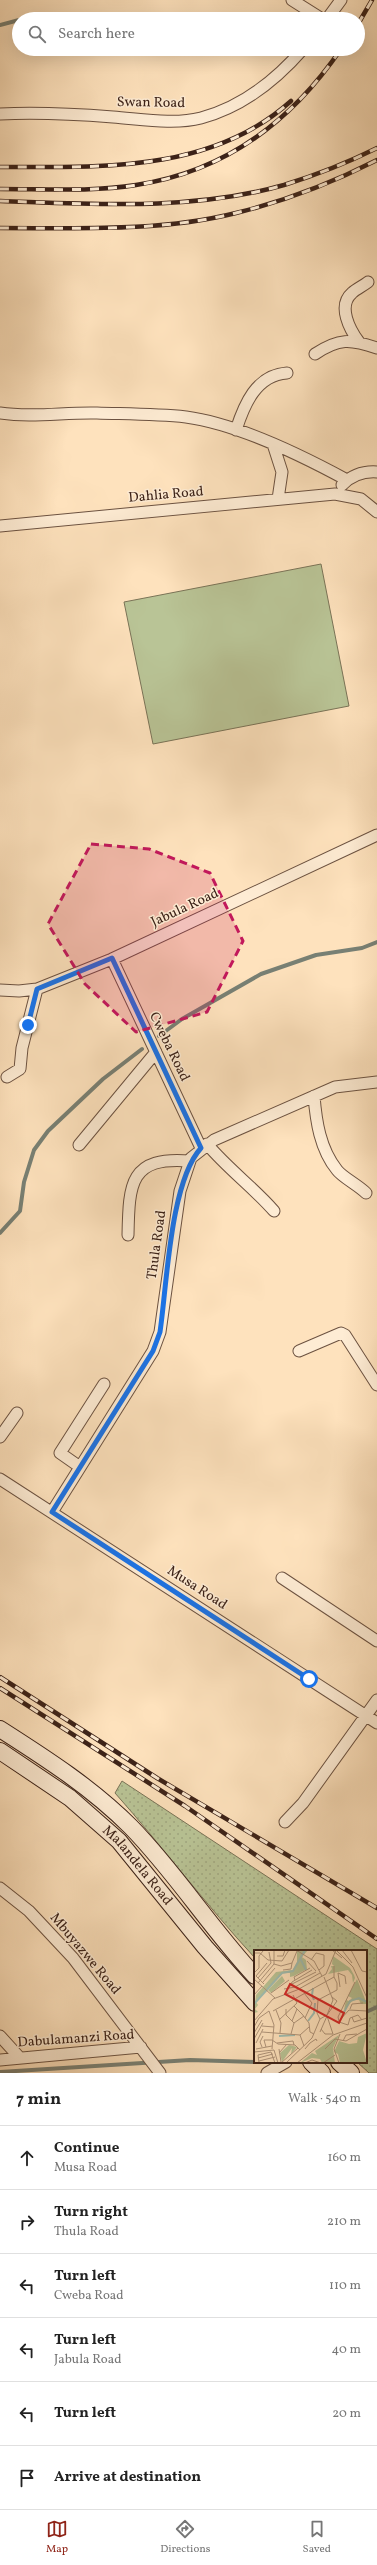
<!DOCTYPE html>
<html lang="en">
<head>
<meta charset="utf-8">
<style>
	:root { --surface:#fff; --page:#f2f2f2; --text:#222; --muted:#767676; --line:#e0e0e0; --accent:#8f2418 }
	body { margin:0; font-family:Vollkorn,serif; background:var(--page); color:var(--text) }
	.stop { position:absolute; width:12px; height:12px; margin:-9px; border:3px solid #1a73e8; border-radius:50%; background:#fff }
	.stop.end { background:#1a73e8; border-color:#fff; box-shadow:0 1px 4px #0008 }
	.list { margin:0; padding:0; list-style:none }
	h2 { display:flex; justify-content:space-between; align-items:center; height:52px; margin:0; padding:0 16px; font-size:17px }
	h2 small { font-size:13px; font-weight:400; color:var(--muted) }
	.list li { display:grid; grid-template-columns:26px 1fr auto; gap:12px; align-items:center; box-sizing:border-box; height:64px; padding:0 16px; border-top:1px solid var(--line) }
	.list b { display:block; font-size:15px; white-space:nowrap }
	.list p { margin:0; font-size:13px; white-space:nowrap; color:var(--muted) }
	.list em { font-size:13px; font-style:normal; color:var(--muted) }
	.icon { flex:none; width:22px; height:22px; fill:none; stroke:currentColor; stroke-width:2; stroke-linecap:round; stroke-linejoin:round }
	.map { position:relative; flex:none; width:377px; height:2073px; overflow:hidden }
	.search { position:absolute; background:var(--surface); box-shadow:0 4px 16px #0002; left:12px; right:12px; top:12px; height:44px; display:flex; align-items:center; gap:10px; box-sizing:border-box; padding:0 14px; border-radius:22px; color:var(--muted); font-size:15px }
	.sheet { height:436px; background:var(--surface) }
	nav { display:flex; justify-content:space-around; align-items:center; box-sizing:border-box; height:56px; border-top:1px solid var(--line); background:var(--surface); font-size:11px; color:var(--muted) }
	nav a { display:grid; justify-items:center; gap:2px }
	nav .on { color:var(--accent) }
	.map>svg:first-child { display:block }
	.grass { fill:url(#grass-dots); stroke:#7a7357 }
	.garden { fill:#b9c496; stroke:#7a7357 }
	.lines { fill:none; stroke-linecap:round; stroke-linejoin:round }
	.stream { stroke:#788074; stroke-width:4 }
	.minor-casing { stroke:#6c5241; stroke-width:13 }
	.secondary-casing { stroke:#3c2218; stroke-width:18 }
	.minor { stroke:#feecd4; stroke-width:11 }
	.secondary { stroke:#feecd4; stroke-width:16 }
	.rail-casing { stroke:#3c2218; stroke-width:4.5 }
	.rail { stroke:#feecd4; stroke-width:3; stroke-dasharray:9; stroke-linecap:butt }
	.route { stroke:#1a73e8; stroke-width:5 }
	.marked { fill:#c2185b; fill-opacity:0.2; stroke:#c2185b; stroke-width:3; stroke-dasharray:8 5; stroke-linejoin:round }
	.labels { text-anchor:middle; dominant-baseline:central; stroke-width:3; stroke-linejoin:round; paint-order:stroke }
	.street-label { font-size:14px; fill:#3c2218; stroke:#feecd4 }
	.inset-river { fill:none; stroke:#a0beb2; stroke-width:2 }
	.inset-road { fill:none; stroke:#b0957b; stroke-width:1 }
	.view { fill:#d62828; fill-opacity:0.15; stroke:#d62828; stroke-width:2 }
	.inset-edge { fill:none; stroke:#3c2218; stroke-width:2 }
</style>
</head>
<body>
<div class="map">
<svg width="377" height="2073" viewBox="0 0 377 2073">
	<defs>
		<pattern id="grass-dots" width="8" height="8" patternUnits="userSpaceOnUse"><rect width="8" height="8" fill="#b9c496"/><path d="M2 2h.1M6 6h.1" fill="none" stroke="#a0a881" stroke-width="1.8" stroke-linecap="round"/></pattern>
	</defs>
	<rect width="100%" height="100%" fill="#fee2bd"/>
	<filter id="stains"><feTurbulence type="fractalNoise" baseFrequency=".005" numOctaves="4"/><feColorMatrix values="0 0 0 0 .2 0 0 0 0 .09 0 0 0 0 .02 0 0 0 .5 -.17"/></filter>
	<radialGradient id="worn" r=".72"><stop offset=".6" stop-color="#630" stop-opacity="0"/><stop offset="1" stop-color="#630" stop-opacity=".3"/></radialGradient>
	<path class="grass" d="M122,1781L377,1949V2073H369L357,2062H366V1951H255V1958C206,1905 163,1847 115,1793Z"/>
	<path class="garden" d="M321,564L349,706L153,744L124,602Z"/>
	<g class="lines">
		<path class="stream" d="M24,19L41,15
			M0,25L19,20
			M159,1036L182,1019L261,974L316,955L362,948L377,942
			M0,1233L20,1211L24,1182L34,1150L48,1131L103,1079L142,1049
			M366,2012L377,2007
			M0,2072L190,2060L255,2062"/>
		<g class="minor-casing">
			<path id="minor" d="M292,0L322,19
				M327,19L341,0
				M0,114C38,112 75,114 113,117C141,119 174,125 201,118C242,107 276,80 303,49
				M359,342C350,330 337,306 352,293C356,289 363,286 368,282
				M315,354C339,338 350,339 377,348
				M0,413C32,418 65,412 97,413C127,414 157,414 186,417C238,424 301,455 347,480
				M236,430C244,405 256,375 287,373
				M273,444L282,472L278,499
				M342,485C352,475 363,471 377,472
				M0,526L335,494L361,499L377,512
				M112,959L201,1148
				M0,990L19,991L37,989L112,959L377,835
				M7,1077L20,1069L22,1048L37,989
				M314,1096C316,1121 320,1149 337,1170C342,1177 358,1185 366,1193
				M207,1144C228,1169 253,1187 274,1211
				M79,1145L156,1052
				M128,1235C129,1183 130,1156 190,1161
				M299,1351L341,1333L345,1335L377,1385
				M0,1437L17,1413
				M80,1467L60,1453L104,1384
				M0,1479L377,1723
				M52,1512L153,1351L160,1332L180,1191L191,1158L214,1140L335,1087L377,1082
				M282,1578L377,1641
				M285,1822L303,1803L377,1700
				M0,1888L29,1911L73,1958L160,2073
				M0,2036L20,2058
				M0,2060L141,2047
				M267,2073L286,2062"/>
		</g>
		<g class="secondary-casing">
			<g id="secondary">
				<path d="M0,1729C47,1759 92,1788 131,1827C176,1873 211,1929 255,1976"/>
				<path id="s1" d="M0,1751L70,1798L119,1841L205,1947L255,2003"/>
				<path d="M311,2062L322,2073"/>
				<path d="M339,2062L351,2073"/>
			</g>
		</g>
		<use href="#minor" class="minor"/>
		<use href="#secondary" class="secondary"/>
		<g class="rail-casing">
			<path id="rail" d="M358,24L372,0
				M0,167C100,167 211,173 291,101
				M0,189C45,189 92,192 136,185C224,172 291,122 341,49
				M0,201C93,204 193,211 284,185C316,175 347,163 377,148
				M0,228C77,228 160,232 236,213C285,201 332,183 377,160
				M0,1677L157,1778L377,1908
				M0,1688L185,1806L377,1939"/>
		</g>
		<use href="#rail" class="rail"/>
	</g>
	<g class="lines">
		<path class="route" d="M28,1025L37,989L112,958L201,1148C170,1182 167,1285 160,1332L153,1351L52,1512L309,1679"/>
	</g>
	<path class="marked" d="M91,844L149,849L210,873L243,941L207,1012L136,1032L85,984L48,924Z"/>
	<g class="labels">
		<g class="street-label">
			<text transform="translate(151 103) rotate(1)">Swan Road</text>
			<text transform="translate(166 495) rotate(-5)">Dahlia Road</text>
			<text transform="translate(185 908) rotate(-25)">Jabula Road</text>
			<text transform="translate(169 1047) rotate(64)">Cweba Road</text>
			<text transform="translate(157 1245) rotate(-82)">Thula Road</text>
			<text transform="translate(197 1588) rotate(33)">Musa Road</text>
			<text stroke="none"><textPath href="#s1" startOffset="180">Malandela Road</textPath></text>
			<text transform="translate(85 1954) rotate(50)">Mbuyazwe Road</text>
			<text transform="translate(76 2039) rotate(-4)">Dabulamanzi Road</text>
		</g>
	</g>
	<g transform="translate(254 1950)">
		<rect width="113" height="113" fill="#fee2bd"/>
		<path d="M43,0H54L48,7L52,10L53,19L40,26L36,27V23L31,22L27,24L2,52L4,55L1,59L4,62L0,63L2,45L22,22L39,20L43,12ZM79,6L96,18L100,25L101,28L99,33L98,25L94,20L74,24L78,19L77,16H80L78,14ZM103,29L113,54H107L105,50H99L90,60L92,50L95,51L98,48L94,46ZM113,83L109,100L113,113H86L84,104L80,102L85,91L95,94L103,93L104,87ZM85,85L79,98L81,113H68L66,109L58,108L46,113L58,103L63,105L61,101ZM35,95L43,97L37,104L38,98L28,112L26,103Z" fill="#b9c496"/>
		<path d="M28,26L31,31L17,43L14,40Z" fill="#b9c496"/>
		<path class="inset-river" d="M46,8L52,20M59,38L58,45L60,50M0,54L28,23L39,21L51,0M89,64L96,51L105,48L113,52M54,71L60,63L61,53M25,86L41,85"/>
		<path class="inset-road" d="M42,0L60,11L68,26M78,0L88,8M82,0L99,17L113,48M88,0L98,13M97,0L108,21L113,22M0,3H6L14,10L28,11L35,0M23,6H29L31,0M57,10L62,3L70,5V16L65,20M53,11L62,21M20,14L27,16L38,13L43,1M29,20L37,19L38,13M0,23L5,18V6L9,1M4,28L17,13L15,2M0,29L21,48M41,30L40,27L56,18M9,32L21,18M4,33L20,14V0M10,34L2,26L13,13M36,35L62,22M86,37L84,23L91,26L92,34M35,38L38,32L58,20M30,39L41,37L66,23M17,43L35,30M50,43L58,53L51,68M0,45L8,36M40,56L48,64L55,73L56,82L60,84M32,59V65L40,73M96,59L98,54L109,53M22,60L27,73L26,83M19,61L80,27V16M73,65L83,51L78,47M73,66L79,84M98,67L100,72L113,68M66,69L73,65L79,50L70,27M25,70L43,53L39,45M0,71L19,49L43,40L72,24L82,0M38,71L43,59M85,71L84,67L101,32M85,71L95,60L113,61M85,72L94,75L96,68L104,65L108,70M8,76L20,77M0,77L5,68L15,61L20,75L18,99M67,79L71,84H79M8,82L46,85M66,82L73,66M0,83L8,70M37,84L40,73L50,66M0,89L9,73M89,91L92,85L103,84M2,93L9,79M23,93L39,91L40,95M50,96L46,85L55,77M8,97L6,92L9,86M12,97L10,90H18L24,94L41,95L46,100M2,99L18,96M25,99L27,112M51,99L56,93L62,89L63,91M71,99L81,89L92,91L113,79M0,102L20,100L24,113M25,103L33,94M4,108L19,104M5,111L21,107M5,113L4,105L17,102L21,113M27,113L44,98M32,113L58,88L66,69L63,63L64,50L83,40V33L80,27M43,113L79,85L113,73M51,113L58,110L67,113M69,113L81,105M85,113L80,99L86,84"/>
		<path class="view" d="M36,34L90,63L85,73L31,44Z"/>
		<rect width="113" height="113" class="inset-edge"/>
	</g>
	<rect width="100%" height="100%" filter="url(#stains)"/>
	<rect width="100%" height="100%" fill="url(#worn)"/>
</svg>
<div class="stop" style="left:309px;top:1679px"></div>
<div class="stop end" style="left:28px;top:1025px"></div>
<div class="search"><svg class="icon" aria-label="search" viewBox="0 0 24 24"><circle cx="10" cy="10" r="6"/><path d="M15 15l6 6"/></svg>Search here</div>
</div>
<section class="sheet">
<h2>7 min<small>Walk · 540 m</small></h2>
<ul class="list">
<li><svg class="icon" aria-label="ahead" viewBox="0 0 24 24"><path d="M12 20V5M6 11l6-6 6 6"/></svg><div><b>Continue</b><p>Musa Road</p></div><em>160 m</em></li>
<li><svg class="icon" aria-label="right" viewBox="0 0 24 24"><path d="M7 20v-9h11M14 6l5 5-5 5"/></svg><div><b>Turn right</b><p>Thula Road</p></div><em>210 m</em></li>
<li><svg class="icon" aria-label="left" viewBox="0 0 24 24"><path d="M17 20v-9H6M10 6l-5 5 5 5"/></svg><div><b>Turn left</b><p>Cweba Road</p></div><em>110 m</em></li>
<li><svg class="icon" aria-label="left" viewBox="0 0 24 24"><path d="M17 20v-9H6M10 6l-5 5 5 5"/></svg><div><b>Turn left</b><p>Jabula Road</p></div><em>40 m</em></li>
<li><svg class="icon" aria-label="left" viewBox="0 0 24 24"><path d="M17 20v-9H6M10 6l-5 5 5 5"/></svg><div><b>Turn left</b></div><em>20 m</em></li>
<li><svg class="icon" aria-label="arrive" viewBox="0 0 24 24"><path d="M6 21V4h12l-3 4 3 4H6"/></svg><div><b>Arrive at destination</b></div></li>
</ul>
</section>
<nav>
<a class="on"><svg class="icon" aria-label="map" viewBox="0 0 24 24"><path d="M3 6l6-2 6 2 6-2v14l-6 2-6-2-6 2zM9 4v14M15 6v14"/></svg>Map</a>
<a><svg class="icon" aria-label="directions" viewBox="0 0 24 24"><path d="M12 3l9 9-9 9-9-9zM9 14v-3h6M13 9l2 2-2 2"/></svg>Directions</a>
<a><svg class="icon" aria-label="saved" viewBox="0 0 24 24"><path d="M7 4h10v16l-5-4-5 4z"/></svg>Saved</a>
</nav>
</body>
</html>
